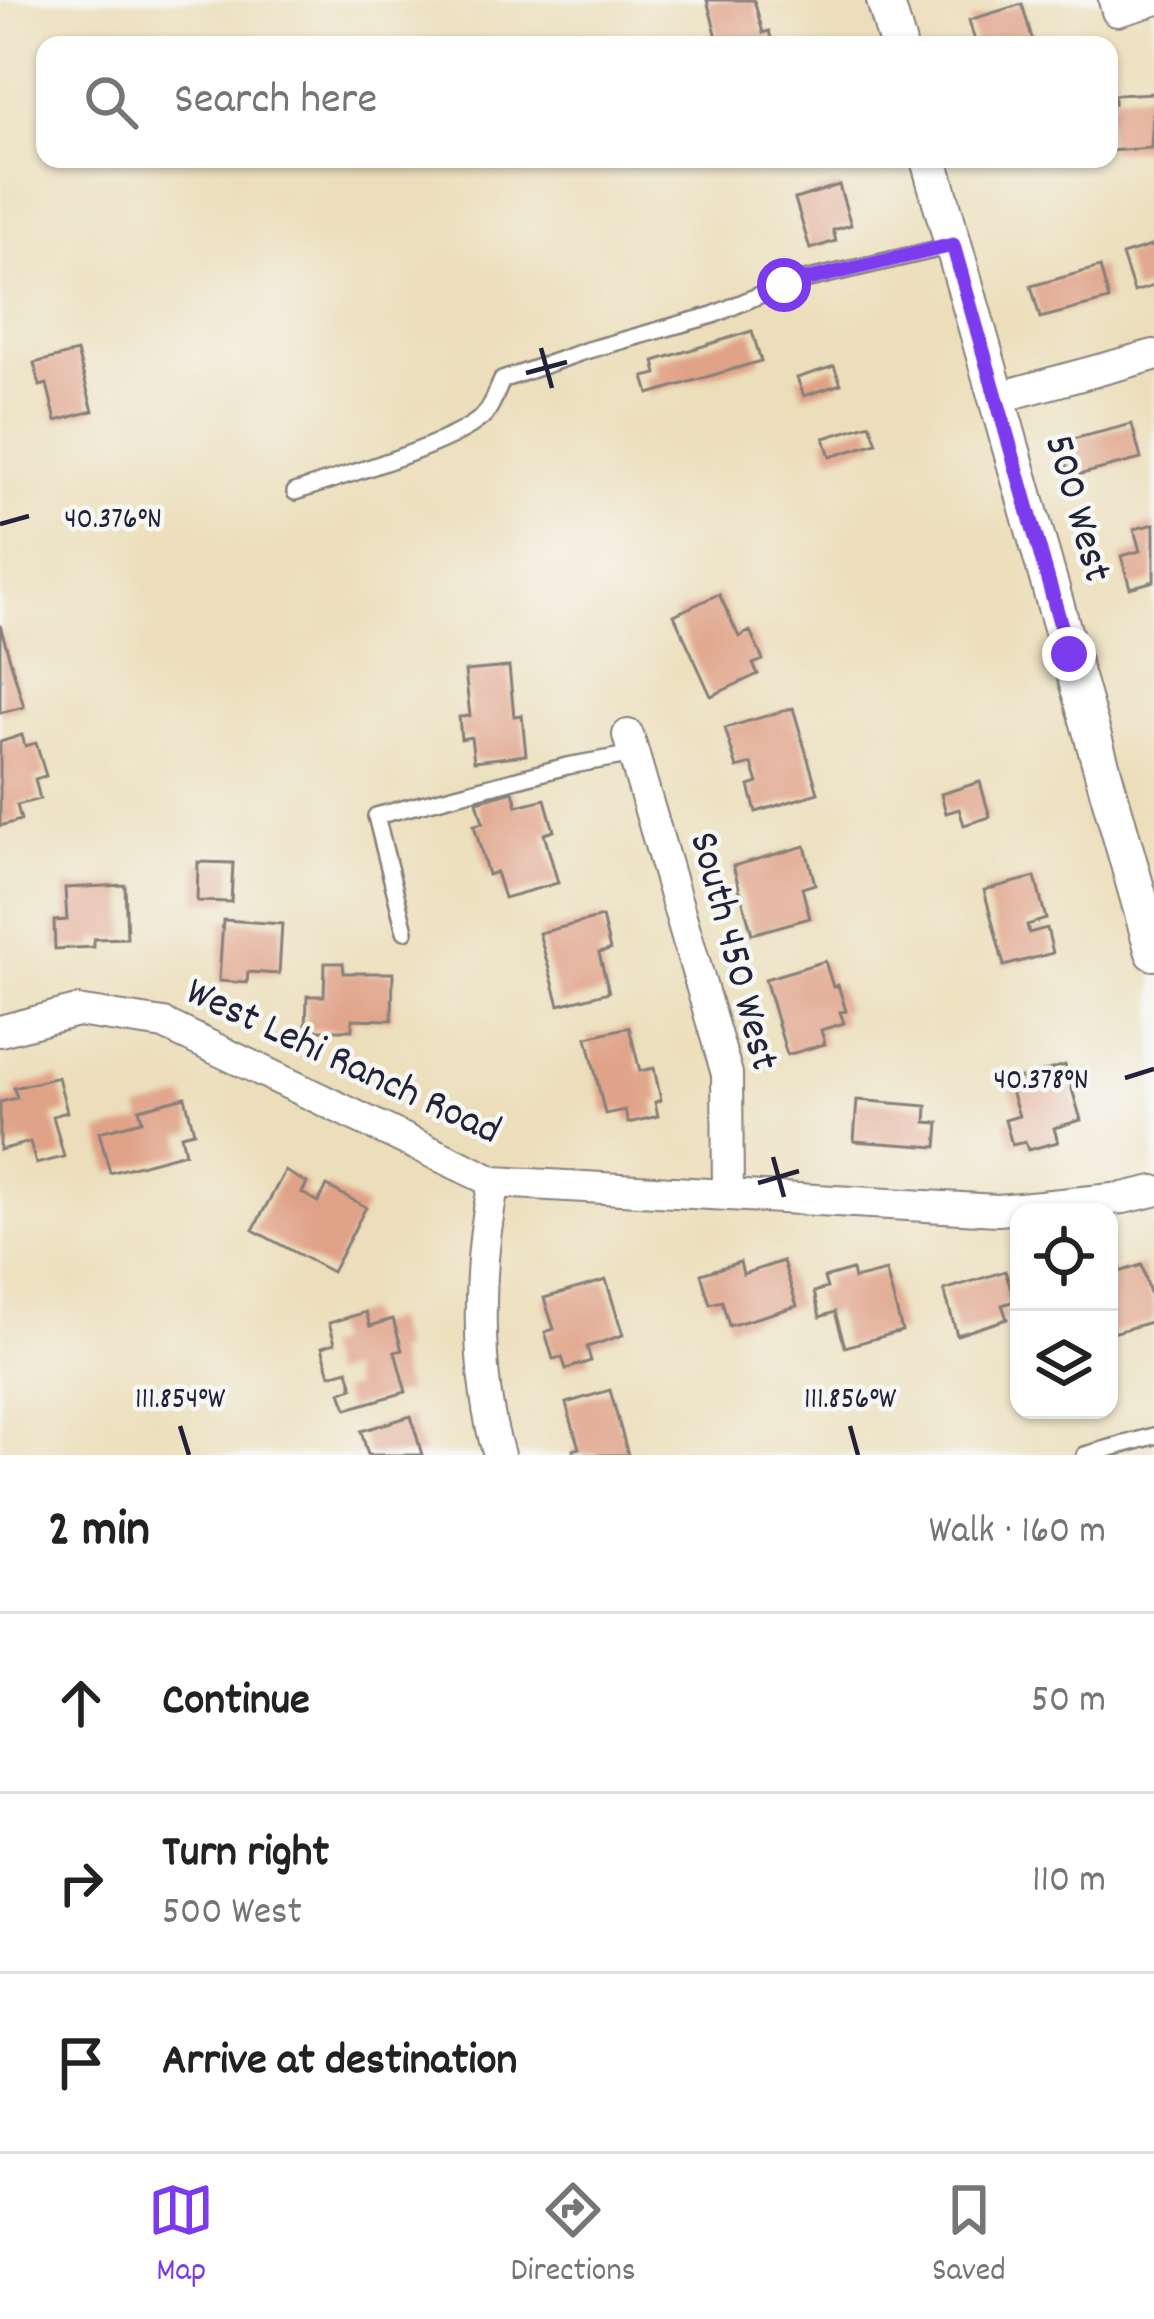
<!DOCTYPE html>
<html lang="en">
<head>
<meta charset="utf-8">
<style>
	:root { --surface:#fff; --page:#f2f2f2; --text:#222; --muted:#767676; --line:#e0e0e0; --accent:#7c3aed }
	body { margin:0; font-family:Dekko,sans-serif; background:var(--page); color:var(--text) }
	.controls { position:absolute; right:36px; bottom:36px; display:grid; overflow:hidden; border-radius:24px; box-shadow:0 3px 9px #0004 }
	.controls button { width:108px; height:108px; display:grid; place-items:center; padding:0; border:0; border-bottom:3px solid var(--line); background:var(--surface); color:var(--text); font:60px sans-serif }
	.stop { position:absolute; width:36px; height:36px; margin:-27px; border:9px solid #7c3aed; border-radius:50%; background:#fff }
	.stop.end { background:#7c3aed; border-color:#fff; box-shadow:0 3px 12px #0008 }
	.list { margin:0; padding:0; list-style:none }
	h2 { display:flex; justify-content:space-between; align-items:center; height:156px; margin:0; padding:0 48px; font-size:51px }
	h2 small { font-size:39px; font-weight:400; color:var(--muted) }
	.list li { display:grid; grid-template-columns:78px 1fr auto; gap:36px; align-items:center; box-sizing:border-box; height:180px; padding:0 48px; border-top:3px solid var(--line) }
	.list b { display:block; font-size:45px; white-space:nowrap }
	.list p { margin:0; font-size:39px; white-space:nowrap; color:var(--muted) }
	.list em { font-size:39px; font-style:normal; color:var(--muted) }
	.icon { flex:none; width:66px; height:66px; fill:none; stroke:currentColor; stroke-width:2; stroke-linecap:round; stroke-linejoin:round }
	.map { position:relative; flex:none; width:1154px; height:1455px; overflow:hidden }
	.search { position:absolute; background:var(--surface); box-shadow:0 3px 9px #0004; left:36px; right:36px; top:36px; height:132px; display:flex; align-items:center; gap:30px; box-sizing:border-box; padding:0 42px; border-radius:24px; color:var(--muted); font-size:45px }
	.sheet { height:696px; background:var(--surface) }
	nav { display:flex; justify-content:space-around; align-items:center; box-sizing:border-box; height:168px; border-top:3px solid var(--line); background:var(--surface); font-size:33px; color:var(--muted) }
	nav a { display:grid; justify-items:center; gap:6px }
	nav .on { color:var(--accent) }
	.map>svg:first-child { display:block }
	.building { fill:#e0a287 }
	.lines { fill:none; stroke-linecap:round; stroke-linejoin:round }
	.service-casing { stroke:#87807a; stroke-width:20 }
	.minor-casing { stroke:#87807a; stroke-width:34 }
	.tertiary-casing { stroke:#87807a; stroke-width:40 }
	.service { stroke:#fff; stroke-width:15 }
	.minor { stroke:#fff; stroke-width:30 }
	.tertiary { stroke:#fff; stroke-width:36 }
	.route { stroke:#7c3aed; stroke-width:15 }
	.ticks { fill:none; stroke:#22223b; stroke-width:4.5 }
	.labels { text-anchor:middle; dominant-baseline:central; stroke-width:9; stroke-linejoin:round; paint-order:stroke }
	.street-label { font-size:42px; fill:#22223b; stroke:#f6f6f2 }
	.ticks-label { font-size:30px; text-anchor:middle; fill:#22223b; stroke:#f6f6f2; stroke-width:9; stroke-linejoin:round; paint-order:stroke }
</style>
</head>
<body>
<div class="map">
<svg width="1154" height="1455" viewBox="0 0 1154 1455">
	<rect width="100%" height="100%" fill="#f6f6f2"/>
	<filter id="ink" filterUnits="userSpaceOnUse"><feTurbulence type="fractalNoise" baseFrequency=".00833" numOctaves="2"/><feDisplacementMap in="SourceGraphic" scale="24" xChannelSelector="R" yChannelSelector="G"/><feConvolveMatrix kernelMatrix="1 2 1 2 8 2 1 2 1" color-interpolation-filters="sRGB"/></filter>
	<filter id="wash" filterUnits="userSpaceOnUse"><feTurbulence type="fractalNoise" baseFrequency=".004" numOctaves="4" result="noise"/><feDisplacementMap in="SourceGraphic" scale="48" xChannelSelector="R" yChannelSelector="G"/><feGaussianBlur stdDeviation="2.7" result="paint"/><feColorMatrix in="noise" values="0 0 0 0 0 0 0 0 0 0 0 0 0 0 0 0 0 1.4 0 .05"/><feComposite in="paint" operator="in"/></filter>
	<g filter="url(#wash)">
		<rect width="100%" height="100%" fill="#ecdeba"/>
		<g id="blocks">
			<path class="building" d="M707,0H754L763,33L769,31L773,45H719Z
				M1022,4L1034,45H976L969,20Z
				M1154,93L1151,148L1109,151V105L1114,104V95Z
				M839,185L851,225L833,230L836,241L810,249L795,199Z
				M1154,245V286L1134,292L1122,255Z
				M1100,267L1109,300L1040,318L1031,286Z
				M752,331L761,361L649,394L644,377L657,374L654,361Z
				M77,352L93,411L56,421L47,384L40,386L34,363Z
				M834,366L841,384L804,396L797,378Z
				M870,424L877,443L830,457L824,438Z
				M1132,424L1141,459L1070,477L1061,442Z
				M1154,524V581L1130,588L1121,556L1140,551L1134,529Z
				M719,594L739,637L750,631L763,660L753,664L758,674L711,696L674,615Z
				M0,625L24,707L0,713Z
				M509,667L514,716L522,715L526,755L474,761L471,737L461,739L459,717L470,716L465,671Z
				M793,708L818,793L756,812L749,786L758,783L752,764L737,768L725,728Z
				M22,735L25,746L36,743L46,776L35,779L40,799L17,805L21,820L0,826V742Z
				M980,782L990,817L964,825L959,809L946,813L941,794Z
				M513,791L517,806L545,799L554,831L544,834L558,883L504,898L496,872L488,875L474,825L483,823L477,801Z
				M805,846L815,884L802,888L810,918L752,934L733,866Z
				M198,862L233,863L231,902L197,901Z
				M1035,877L1046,919L1027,925L1029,933L1047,928L1053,953L1004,966L984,890Z
				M125,885L127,938L94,939V947L55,949L54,921L67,920L65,888Z
				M602,917L610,950L599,953L609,992L559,1005L539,933Z
				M223,920L282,924L279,974L248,972L247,983L219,981Z
				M825,961L833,987L838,985L846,1011L840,1012L844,1023L821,1030L825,1044L787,1055L765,979Z
				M325,963H343L344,973H393L392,1020L352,1019V1030H306L307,996H324Z
				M629,1027L640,1071L654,1068L661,1100L655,1102L658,1116L628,1123L625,1110L605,1114L587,1037Z
				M1065,1065L1081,1120L1054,1128L1058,1142L1028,1150L1025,1142L1012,1145L1005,1120L1019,1116L1008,1082Z
				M58,1077L67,1112L53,1116L64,1157L36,1164L30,1142L0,1150V1102L17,1098L14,1088Z
				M185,1097L194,1132L181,1135L185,1153L110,1173L99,1132L142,1121L139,1109Z
				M857,1100L927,1106L926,1122L939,1123L937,1147L854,1141Z
				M285,1171L307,1183L302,1193L318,1202L327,1186L366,1207L332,1272L253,1230Z
				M783,1261L797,1306L729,1326L722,1301L710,1304L701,1274L740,1262L743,1274Z
				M1142,1265L1154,1308V1321L1109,1334V1275Z
				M852,1270L854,1279L886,1271L902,1331L845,1347L835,1312L820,1317L814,1292L827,1288L824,1278Z
				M1005,1271L1015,1301L1002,1305L1007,1319L957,1335L944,1290Z
				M606,1280L623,1335L587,1347L591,1361L566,1369L562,1357L553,1359L545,1332L554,1329L544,1298Z
				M366,1312L370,1326L393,1319L402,1350L395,1352L406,1392L347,1409L341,1392L353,1388L348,1370L330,1375L322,1347L335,1343L329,1323Z
				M610,1390L628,1455H574L573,1450L579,1448L566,1403Z
				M411,1416L422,1455H368L361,1431Z"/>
		</g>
	</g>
	<g filter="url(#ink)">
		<use href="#blocks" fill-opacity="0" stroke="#87807a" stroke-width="3"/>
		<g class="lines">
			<g class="service-casing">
				<path id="service" d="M295,492C337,477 460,443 485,414C493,405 497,391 502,380L585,351L713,315L783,285L951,246
					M405,931L376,816L567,766L634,754
					M1085,1455L1154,1436"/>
			</g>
			<g class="minor-casing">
				<path id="minor" d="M1114,0L1117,11L1154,0
					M996,398L1154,355
					M628,735L727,1074L728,1194
					M0,1031L77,1011L164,1024L494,1182L998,1210L1123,1198L1154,1191
					M494,1182C477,1264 474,1374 499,1455"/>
			</g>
			<g class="tertiary-casing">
				<path id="tertiary" d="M885,0L898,45
					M929,159L1154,952"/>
			</g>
			<use href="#service" class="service"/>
			<use href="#minor" class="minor"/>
			<use href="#tertiary" class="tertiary"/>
		</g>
	</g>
	<g class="lines" filter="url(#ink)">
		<path class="route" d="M784,285L953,245L1069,654"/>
	</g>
	<path class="ticks" d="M541,348L552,388M526,373L567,362M0,524L29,516M1125,1078L1154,1069M773,1157L784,1197M758,1183L799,1171M180,1426L189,1455M850,1426L858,1455"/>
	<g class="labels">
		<g class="street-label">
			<text transform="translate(1075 509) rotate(74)">500 West</text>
			<text transform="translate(731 952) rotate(75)">South 450 West</text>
			<text transform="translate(342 1064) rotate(25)">West Lehi Ranch Road</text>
		</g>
	</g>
	<g class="ticks-label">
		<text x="113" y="527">40.376°N</text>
		<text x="1041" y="1088">40.378°N</text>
		<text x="850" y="1407">111.856°W</text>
		<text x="180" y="1407">111.854°W</text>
	</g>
</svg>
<div class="controls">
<button><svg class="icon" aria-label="locate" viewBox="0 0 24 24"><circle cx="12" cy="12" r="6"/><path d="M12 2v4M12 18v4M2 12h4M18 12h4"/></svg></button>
<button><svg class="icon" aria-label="layers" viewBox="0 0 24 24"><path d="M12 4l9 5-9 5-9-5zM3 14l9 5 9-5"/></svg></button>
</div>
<div class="stop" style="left:784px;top:285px"></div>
<div class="stop end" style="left:1069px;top:654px"></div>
<div class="search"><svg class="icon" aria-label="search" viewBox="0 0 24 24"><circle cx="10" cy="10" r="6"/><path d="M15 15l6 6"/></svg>Search here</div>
</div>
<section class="sheet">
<h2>2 min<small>Walk · 160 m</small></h2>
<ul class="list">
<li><svg class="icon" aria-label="ahead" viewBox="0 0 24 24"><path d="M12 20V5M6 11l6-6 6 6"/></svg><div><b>Continue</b></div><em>50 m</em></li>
<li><svg class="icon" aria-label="right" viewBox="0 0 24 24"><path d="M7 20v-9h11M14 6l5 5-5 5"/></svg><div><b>Turn right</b><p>500 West</p></div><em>110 m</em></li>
<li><svg class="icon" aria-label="arrive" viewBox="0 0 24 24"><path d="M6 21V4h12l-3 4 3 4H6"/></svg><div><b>Arrive at destination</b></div></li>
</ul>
</section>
<nav>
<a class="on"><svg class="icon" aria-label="map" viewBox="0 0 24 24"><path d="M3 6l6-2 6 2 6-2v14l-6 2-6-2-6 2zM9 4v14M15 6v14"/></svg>Map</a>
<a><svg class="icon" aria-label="directions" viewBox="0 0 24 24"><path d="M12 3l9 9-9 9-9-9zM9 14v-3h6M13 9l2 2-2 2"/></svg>Directions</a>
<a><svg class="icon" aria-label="saved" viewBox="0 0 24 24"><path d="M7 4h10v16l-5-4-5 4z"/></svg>Saved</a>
</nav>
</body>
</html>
